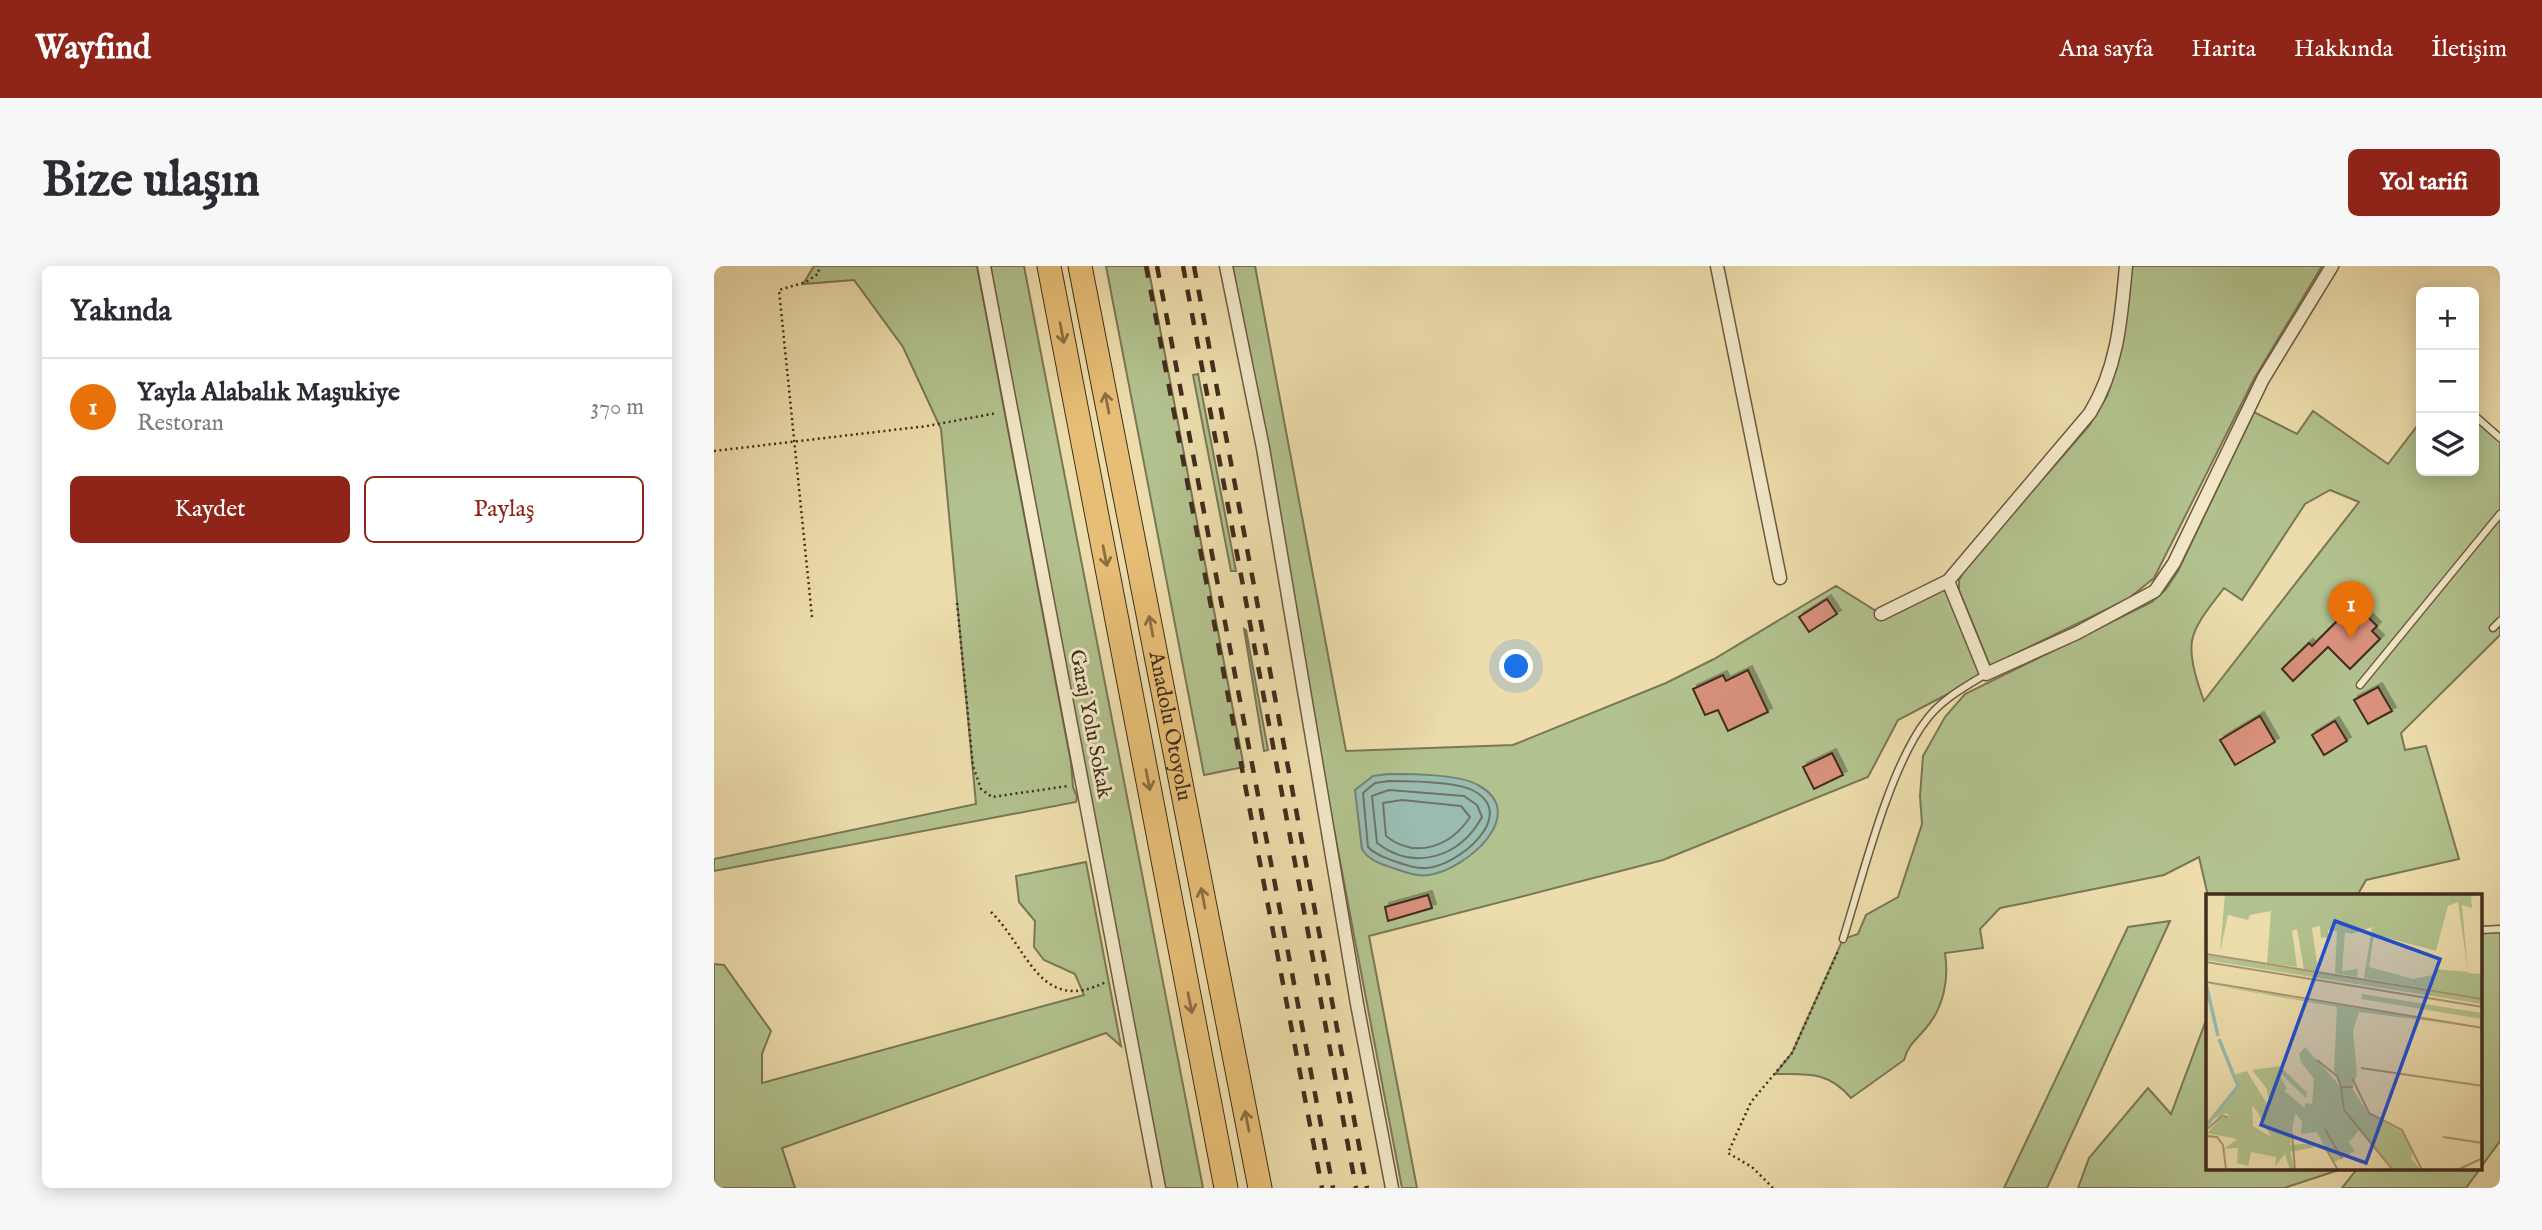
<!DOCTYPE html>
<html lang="tr">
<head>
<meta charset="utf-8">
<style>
	:root { --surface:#fff; --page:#f7f7f7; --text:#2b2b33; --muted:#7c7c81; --line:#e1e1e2; --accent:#8f2418 }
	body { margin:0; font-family:"IM FELL English",serif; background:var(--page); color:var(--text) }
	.controls { position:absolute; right:21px; top:21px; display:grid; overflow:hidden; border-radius:10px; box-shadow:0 4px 18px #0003 }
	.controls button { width:63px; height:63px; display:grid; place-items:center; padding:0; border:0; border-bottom:2px solid var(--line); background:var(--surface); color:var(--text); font:35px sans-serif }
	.you { position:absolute; left:803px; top:401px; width:24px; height:24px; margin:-18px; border:5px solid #fff; border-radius:50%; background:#1a73e8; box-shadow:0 0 0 10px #1a73e833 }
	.badge { display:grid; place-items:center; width:46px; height:46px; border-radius:50%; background:var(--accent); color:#fff; font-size:23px; font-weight:700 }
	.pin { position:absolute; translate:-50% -58px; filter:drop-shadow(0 2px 4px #0008) }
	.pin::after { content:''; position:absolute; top:37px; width:24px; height:21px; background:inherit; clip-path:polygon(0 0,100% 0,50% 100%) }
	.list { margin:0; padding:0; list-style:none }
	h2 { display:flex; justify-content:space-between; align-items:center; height:91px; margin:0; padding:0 28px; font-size:30px }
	h2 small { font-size:23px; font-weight:400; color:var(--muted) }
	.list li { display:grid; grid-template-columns:46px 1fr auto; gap:21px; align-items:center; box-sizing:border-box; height:98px; padding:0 28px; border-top:2px solid var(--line) }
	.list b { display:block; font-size:26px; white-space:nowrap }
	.list p { margin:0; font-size:23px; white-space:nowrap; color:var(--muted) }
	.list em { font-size:23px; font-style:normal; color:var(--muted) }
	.actions { display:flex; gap:14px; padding:21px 28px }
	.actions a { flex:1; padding:16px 0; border:2px solid var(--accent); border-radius:10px; text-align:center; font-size:24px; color:var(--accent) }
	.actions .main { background:var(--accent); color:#fff }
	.icon { flex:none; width:38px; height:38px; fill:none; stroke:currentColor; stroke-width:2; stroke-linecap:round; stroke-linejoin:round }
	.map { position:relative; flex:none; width:1786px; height:922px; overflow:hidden; border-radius:10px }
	header { display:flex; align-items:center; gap:42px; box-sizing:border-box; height:98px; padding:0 35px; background:var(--accent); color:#fff }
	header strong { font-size:33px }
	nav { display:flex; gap:38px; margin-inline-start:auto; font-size:24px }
	.intro { display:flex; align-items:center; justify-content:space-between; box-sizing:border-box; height:168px; padding:0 42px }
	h1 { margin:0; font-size:49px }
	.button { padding:18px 32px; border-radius:10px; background:var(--accent); color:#fff; font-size:24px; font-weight:700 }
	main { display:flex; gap:42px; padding:0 42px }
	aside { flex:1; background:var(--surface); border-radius:10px; box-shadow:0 4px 18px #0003 }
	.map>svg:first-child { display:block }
	.green { fill:#b2c28e; stroke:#7a7756; stroke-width:2; fill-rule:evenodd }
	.water { fill:#9abbb0; stroke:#778275; stroke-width:2 }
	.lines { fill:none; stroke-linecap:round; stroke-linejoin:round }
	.shore { stroke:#6e7466; stroke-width:2 }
	.building { fill:#d9917b; stroke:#422c1d; stroke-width:2; filter:url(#shadow) }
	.service-casing { stroke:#6d5841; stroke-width:9 }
	.minor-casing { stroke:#6d5841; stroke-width:15 }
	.motorway-casing { stroke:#422c1d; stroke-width:25 }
	.path { stroke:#422c1d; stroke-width:2.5; stroke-dasharray:2 3.5; stroke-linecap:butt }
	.service { stroke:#f3e9c9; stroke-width:6 }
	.minor { stroke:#f3e9c9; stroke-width:12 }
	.motorway { stroke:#e6be76; stroke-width:23 }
	.rail { stroke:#422c1d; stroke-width:4.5; stroke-dasharray:12 12; stroke-linecap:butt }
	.oneway { stroke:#8c6e45 }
	.labels { text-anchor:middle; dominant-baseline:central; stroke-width:6; stroke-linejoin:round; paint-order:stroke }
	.street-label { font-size:21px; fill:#422c1d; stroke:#f3e9c9 }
	.inset-river { fill:none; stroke:#9abbb0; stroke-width:3.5 }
	.inset-road { fill:none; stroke:#a99673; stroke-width:2 }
	.view { fill:#1d4ed8; fill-opacity:0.15; stroke:#1d4ed8; stroke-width:3.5 }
	.inset-edge { fill:none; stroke:#422c1d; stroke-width:3.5 }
</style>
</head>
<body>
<header>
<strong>Wayfind</strong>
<nav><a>Ana sayfa</a><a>Harita</a><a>Hakkında</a><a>İletişim</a></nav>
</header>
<div class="intro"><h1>Bize ulaşın</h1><a class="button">Yol tarifi</a></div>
<main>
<aside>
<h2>Yakında<small></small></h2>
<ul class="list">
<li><span class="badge" style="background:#e8710a">1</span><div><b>Yayla Alabalık Maşukiye</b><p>Restoran</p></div><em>370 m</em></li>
</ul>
<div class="actions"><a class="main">Kaydet</a><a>Paylaş</a></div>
</aside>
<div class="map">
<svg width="1786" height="922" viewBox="0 0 1786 922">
	<defs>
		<filter id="shadow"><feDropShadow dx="4" dy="-4" stdDeviation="0" flood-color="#0004"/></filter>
	</defs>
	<rect width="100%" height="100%" fill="#edddac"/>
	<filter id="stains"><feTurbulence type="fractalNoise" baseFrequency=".00286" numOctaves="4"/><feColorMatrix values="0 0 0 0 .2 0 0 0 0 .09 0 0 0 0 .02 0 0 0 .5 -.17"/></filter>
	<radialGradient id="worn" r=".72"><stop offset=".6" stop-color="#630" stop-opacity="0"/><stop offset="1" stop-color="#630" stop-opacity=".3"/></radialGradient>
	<path class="green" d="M100,0H263L357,497L359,521L363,531L362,536L0,605V593L262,538L227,163L189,81L140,14L89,18Z
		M273,0H310L489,922H450Z
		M392,0H434L530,501L490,509Z
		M513,0H541L632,485L799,479L952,417L1000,393L1122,320L1167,348L1234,316L1272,408L1184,454L1154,511L949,594L655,670L703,922H688ZM674,508C719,508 822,511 767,580L648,583L642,524Z
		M1416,0H1608L1540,113L1440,312L1414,333L1276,400L1245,324V314L1253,300L1375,160L1393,130L1403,100Z
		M484,108L522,305H517L479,109Z
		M1599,145L1674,198L1707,155V205H1760V149L1786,172V369L1687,467L1691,484L1712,480L1745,593L1652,614L1643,630H1494L1485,591L1450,609L1286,642L1266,663L1269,682L1231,687C1235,713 1230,741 1212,762C1202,774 1194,779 1190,794L1137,832C1114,805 1094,808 1061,808L1078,787L1129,673L1144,668L1152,649L1184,631L1208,558L1206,530L1209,490L1231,451L1251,428L1438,336L1452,323L1464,305L1540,146L1583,168ZM1616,224L1645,236L1490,435C1484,419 1475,393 1478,375C1481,357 1499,337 1510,322L1528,334L1591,238Z
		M530,363L532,364L554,484L550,485Z
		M372,596L407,780L392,767L68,882L81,922H0V698L10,699L57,765L48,788V817L370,729L361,708L330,694L320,681L321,655L305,636L302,610Z
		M1456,655L1333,922H1290L1414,661Z
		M1786,663V875L1767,901V664Z
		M1494,749V903H1628L1570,922H1364L1375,892L1434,822L1457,848Z
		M1643,903H1766L1752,922H1628Z"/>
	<path class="water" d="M674,508C697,508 745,508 764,519C817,548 751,604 715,609C703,611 691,606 679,602C667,598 654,594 648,583L641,524L659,510Z"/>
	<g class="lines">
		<path class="shore" d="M675,515C695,515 743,515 760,525C805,550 743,600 713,602C701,603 689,598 677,594C669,591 660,588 654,581L649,527L661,517Z
			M675,524L750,530L763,539L768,551C746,591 701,606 663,577L658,530Z
			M688,534L747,540L756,551C737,580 702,594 672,570L669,537Z"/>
	</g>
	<path class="building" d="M1113,333L1123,348L1095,366L1085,351Z
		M1637,341L1641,345L1644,341L1663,360L1658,365L1666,373L1636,403L1614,381L1579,415L1568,403L1595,377L1598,380Z
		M1034,404L1054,446L1014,465L1004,444L991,449L979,423L1009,409L1012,415Z
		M1664,421L1678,445L1654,458L1640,434Z
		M1546,450L1561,476L1521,499L1506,474Z
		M1621,455L1633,475L1610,489L1598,469Z
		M1118,487L1129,509L1100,523L1089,501Z
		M714,629L718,642L674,655L671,641Z"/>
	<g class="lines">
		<g class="service-casing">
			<path id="service" d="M1760,149L1786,172
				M1779,362L1786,355
				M1646,419L1786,248
				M1767,664L1786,663
				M1129,673C1148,613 1175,501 1213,453C1228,433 1251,421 1272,408"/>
		</g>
		<g class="minor-casing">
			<path id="minor" d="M270,0L445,922
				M512,0L549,182L643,738L678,922
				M1003,0L1066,312
				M1234,315L1272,408L1363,367L1441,325L1460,297L1549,113L1618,0
				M1167,348L1234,315L1376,147C1404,101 1407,53 1412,0"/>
		</g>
		<g class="motorway-casing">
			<g id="motorway">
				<path d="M335,0L512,922"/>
				<path id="s1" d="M366,0L546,922"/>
			</g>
		</g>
		<path class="path" d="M0,185L213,160L283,147
			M243,337L259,500L267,523L278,531L354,520
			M98,351L65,24L92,16L105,7L104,0
			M277,646C315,683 325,749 392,716
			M1059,922L1038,901L1014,887L1037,836L1078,787L1125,683"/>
		<use href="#service" class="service"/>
		<use href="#minor" class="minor"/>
		<use href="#motorway" class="motorway"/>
		<path class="rail" d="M432,0L608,922
			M443,0L619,922
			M469,0L642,922
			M480,0L653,922"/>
	</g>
	<defs><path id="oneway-shaft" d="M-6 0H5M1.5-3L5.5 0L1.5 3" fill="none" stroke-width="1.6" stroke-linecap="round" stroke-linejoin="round" transform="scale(1.75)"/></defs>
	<g class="oneway">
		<use href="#oneway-shaft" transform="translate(348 67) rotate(79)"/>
		<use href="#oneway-shaft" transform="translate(393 137) rotate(-101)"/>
		<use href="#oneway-shaft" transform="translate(391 290) rotate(79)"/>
		<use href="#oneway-shaft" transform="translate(437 360) rotate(-101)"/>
		<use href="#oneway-shaft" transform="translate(434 514) rotate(79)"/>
		<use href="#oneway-shaft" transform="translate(489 632) rotate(-101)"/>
		<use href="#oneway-shaft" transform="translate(476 737) rotate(79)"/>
		<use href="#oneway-shaft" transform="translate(533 855) rotate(-101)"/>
	</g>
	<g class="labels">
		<g class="street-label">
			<text transform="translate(376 458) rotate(79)">Garaj Yolu Sokak</text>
			<text stroke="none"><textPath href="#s1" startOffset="469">Anadolu Otoyolu</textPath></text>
		</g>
	</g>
	<g transform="translate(1492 628)">
		<rect width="276" height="276" fill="#edddac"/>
		<path d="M19,0H276L265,3L266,14L256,11L262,79L275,80L276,104L158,84L166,33L145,40L139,38L136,77L152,75L151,83L129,79L131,37L122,36V43L115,44L114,32L106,34L112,77L98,75L91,35L86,37L91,73L61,69L65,17L44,21L42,26L22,21L14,58ZM252,8L262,78L229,75L227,81L207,85L163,73L168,40L230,57L242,12ZM0,61L276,105V110L0,66ZM0,90L276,134L153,118L147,137L151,180L146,194L162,219L196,238L207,258L205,264L215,276H188L139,217L135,193L137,217L154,235L143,248L149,257L127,269L111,238L95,240L96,228L89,219L84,251L108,249L109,253L84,258L89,276H84L79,260L69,272L70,263L45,258L42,272L31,269L32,254L18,255L31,245L1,239L15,224L24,223L21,219L5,226L30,196V180L41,177L64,215L61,195L46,176L74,172L101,199L100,204L71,176L81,195L78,197L99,214V209L106,210L108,185L95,168L93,160L99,153L135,193L128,176L131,113ZM46,212L51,217L65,243L47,232ZM156,100L276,119V125L155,105Z" fill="#b2c28e" fill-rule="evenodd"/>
		<path class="inset-river" d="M0,90L12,142M0,232L32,192L13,145"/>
		<path class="inset-road" d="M0,60L277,105M0,68L277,113M0,88L277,134M111,166L131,182L135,193M155,174L277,192M146,184L163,219L196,236L216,276M147,193H135L138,216L187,276M119,235L136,265M0,236L16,222L22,223M86,239L89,276M0,242L11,243L17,251L20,276M237,243L277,249M119,253L132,276M251,276L277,264"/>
		<path class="view" d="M129,27L234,65L160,269L55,231Z"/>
		<rect width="276" height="276" class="inset-edge"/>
	</g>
	<rect width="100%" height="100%" filter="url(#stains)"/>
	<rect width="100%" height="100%" fill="url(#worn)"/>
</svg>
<div class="controls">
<button>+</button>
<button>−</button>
<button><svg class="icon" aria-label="layers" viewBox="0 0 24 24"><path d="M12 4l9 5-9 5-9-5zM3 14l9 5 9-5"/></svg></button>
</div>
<div class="you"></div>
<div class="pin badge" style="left:1637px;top:373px;background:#e8710a">1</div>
</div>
</main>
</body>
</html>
